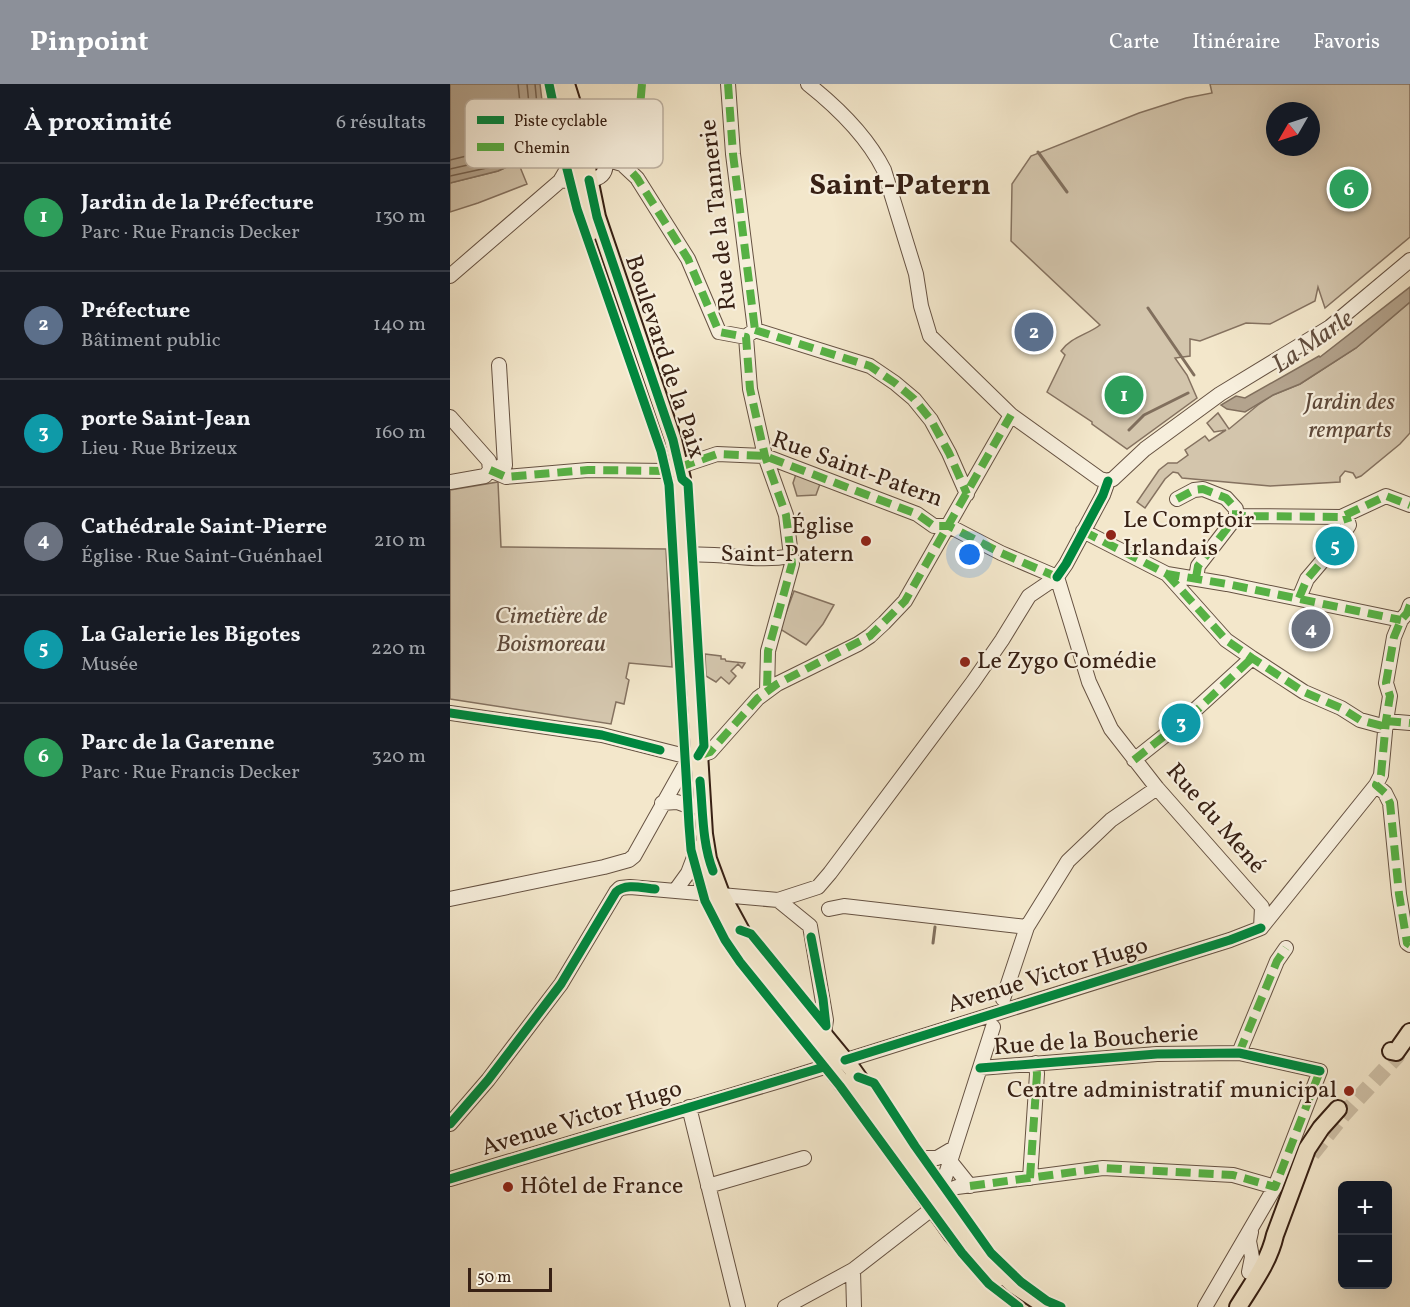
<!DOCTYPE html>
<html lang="fr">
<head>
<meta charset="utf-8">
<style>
	:root { --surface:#171b24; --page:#20242c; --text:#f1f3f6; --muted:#9ea1a6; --line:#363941; --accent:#8c9099 }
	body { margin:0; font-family:Vollkorn,serif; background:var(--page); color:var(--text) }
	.controls { position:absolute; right:18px; bottom:18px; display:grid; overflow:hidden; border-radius:9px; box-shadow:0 6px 24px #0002 }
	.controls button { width:54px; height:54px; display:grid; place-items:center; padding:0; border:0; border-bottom:2px solid var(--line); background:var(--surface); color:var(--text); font:30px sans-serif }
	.compass { position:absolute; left:816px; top:18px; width:54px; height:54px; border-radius:50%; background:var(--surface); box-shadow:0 6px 24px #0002; rotate:231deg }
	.scale { position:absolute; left:18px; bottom:15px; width:84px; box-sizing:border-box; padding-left:6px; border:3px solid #372014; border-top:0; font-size:16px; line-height:21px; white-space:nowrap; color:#372014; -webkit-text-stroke:4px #f7efdd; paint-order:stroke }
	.you { position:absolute; left:520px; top:471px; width:21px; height:21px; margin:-15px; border:4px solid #fff; border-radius:50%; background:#1a73e8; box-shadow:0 0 0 9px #1a73e833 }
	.badge { display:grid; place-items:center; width:39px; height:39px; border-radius:50%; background:var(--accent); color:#fff; font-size:20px; font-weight:700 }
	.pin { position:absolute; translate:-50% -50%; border:3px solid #fff; box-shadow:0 2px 6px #0006 }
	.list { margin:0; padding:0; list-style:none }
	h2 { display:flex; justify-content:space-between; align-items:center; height:78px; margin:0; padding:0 24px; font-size:26px }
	h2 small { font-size:20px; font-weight:400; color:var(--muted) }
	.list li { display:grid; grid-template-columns:39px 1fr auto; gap:18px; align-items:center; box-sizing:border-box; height:108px; padding:0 24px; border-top:2px solid var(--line) }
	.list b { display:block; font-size:22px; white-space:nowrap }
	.list p { margin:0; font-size:20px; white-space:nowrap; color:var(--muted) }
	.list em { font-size:20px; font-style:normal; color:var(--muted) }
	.map { position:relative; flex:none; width:960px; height:1223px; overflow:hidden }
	header { display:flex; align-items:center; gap:36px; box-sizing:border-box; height:84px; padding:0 30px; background:var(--accent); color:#fff }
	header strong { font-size:28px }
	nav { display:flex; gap:33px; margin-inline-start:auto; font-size:21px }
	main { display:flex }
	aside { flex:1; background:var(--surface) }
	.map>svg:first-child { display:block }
	.green { fill:#d3c5ac; stroke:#857260; stroke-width:1.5; fill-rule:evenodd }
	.water { fill:#b3a38d; stroke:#816f5d; stroke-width:1.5 }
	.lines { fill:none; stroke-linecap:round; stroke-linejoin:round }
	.shore { stroke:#756250; stroke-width:1.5 }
	.stream { stroke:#816f5d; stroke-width:3 }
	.major-tunnel { stroke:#cdbfa6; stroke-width:16; stroke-dasharray:16 8; stroke-linecap:butt }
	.minor-casing { stroke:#665242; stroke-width:16 }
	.major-casing { stroke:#372014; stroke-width:20 }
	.minor { stroke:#f7efdd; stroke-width:14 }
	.major { stroke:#f3e7cb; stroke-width:16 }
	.quiet { stroke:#56b144; stroke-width:8; stroke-dasharray:15 8; stroke-linecap:butt }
	.cycleway-casing { stroke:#f7efdd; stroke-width:13 }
	.cycleway { stroke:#00873e; stroke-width:9 }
	.poi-dot { fill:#8f2418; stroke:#f7efdd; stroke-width:2 }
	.labels { text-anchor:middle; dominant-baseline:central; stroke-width:4.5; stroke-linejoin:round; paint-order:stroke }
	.street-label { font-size:24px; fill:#372014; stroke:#f7efdd }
	.park-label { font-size:24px; font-style:italic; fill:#5e493a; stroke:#f7efdd }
	.poi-label { font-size:24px; fill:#372014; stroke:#f7efdd; text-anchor:start }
	.water-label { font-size:26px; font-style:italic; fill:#624e3e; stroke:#f7efdd }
	.district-label { font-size:30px; font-weight:bold; fill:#372014; stroke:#f7efdd }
	.key { fill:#f7efdd; stroke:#bdb1a1; stroke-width:1.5 }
	.key-label { font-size:16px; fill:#372014 }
</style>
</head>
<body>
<header>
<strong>Pinpoint</strong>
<nav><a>Carte</a><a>Itinéraire</a><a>Favoris</a></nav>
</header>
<main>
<aside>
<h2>À proximité<small>6 résultats</small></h2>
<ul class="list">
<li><span class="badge" style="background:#2e9e5b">1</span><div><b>Jardin de la Préfecture</b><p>Parc · Rue Francis Decker</p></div><em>130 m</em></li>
<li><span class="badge" style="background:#5c6f8a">2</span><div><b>Préfecture</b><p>Bâtiment public</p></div><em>140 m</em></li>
<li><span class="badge" style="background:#0f9aa8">3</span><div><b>porte Saint-Jean</b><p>Lieu · Rue Brizeux</p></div><em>160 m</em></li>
<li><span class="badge" style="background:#6b7280">4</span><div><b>Cathédrale Saint-Pierre</b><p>Église · Rue Saint-Guénhael</p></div><em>210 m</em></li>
<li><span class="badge" style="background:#0f9aa8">5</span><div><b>La Galerie les Bigotes</b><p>Musée</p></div><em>220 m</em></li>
<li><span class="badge" style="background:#2e9e5b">6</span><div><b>Parc de la Garenne</b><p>Parc · Rue Francis Decker</p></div><em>320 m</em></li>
</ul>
</aside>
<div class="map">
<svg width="960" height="1223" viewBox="0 0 960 1223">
	<rect width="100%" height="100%" fill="#f3e7cb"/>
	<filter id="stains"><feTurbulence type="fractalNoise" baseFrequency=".00333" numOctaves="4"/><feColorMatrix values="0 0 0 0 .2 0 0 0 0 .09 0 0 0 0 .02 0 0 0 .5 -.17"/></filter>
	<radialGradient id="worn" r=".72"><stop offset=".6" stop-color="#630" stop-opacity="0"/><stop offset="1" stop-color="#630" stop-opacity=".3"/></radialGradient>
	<path class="green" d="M760,0H960V153L875,224L868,203L865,217L820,240L796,239L750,257L740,255V272L725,274L737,291L747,314L677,365L642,340V338L597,308L615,271L611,267C621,253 637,251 650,241L561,157L562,100L581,72L689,29L736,14L762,9ZM825,27H861V63H825Z
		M68,78L77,100L28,119L0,128V99L48,87Z
		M960,218V349L950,360L911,392L906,394L903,389L895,387L890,393V398L820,402L732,394L728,389L723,388L715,395L695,424L687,418L709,386L718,379H727L738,371L735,366L755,352L759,357L776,346L764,348L757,339L768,329L779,345L808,321L823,311L850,300L906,264Z
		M346,390L370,400L366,411L347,412L343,399Z
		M48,398L51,463L216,465L222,583L179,579L176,594L179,596L174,620L166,618L161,640L0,615V406Z
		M344,507L384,521L373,540L356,561L330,545Z
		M255,570L271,572V575H275L276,577L295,579L292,584L288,580L281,587L286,592L279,600L271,593L266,598L256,592Z"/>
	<path class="water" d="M0,0H90L95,42L85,70L48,87L0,99Z
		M960,203V218L906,264L850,300L823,311L795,328L777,325L771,321L786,312L795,314L869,272L870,273Z"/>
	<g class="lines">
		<path class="shore" d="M0,76L41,66L67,54L72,39L68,0
			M0,85L44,75L74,60L81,41L77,0
			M0,92L46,82L80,66L89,42L85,0"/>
		<path class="stream" d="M588,68L617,108
			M698,224L744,291
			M679,346L694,331L738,309
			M483,859L485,843"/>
		<path class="major-tunnel" d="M862,1070L894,1030L947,972L946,968"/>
		<g class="minor-casing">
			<path id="minor" d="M278,0L283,70L305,246L298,251
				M358,0C387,23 417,52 434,86L466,190L471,222L480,252L561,331L650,395L658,397
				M156,78L162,77L172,80L187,94L238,175L269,248L296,253L300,305L315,372L336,431L342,480L318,567L317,607
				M0,192L110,97L127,68L132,65L143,64C158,73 162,93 140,96C130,97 120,96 110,97
				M305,246L420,282L445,299L464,315L481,336L499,369L517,410
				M0,333L39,377L40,386
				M40,386L56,393L138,386L216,387L267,370L315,372L467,430L484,442H499L551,469L607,493
				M40,386L55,381L49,281
				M0,398L35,392L40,386
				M727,415L744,406L753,405L776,414L786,425V433
				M633,447L717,490L777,500L951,536
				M237,471C273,468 305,479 341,472
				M717,490L776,556L802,574L854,608L891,624L910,636L936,643
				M607,493L639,598L661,645L707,704L812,823L811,844
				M746,494L748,482L786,433L791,432L891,433L936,412L960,421
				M849,514L857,495L885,462L899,441L896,431
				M0,629L152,651L235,672H248L260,668L308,614L327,600L408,560L420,552L434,539L455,517L561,331
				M734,636L802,574
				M936,637L960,639
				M684,676L728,641
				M926,701L935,709L940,719L949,810L957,859L960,861
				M212,719L227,718L241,723
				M225,807L238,789L246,768
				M0,815L154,783L179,776L184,772L240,672
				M328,816L360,842
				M379,825L394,822L577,843
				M360,842L376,936L374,949
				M553,915L577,843L618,777L661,736L707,704
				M789,969L827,877L836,864
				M530,984L707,970L789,969L870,987L825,1103L755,1223
				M239,1023L288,1223
				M0,1040L38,996L111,900L166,808L170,804L180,803L328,816L368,803L380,789L523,598L552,556L579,512L607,493L616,480L653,411L658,397L663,395L695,365L770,310L880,243L960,176
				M464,1074H487L504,1064
				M500,1077L520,1102
				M580,1094L587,990L586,979
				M0,1095L336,995L780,856L811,844L926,701L931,691L936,637L940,612L936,599L944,553L951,536L957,529L960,521
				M258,1102L354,1074
				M490,1109L507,1103L653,1084L783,1091L825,1103
				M490,1109L543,943
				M403,1186L404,1223
				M799,1188L802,1173L799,1157L801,1148
				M335,1223L403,1186L483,1124"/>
		</g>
		<g class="major-casing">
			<path id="major" d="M106,0L125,95L141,148
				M116,0L127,35L147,133L223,356L232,395L254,750L258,775L271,810L297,858L402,985L543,1182L564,1201L597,1223
				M245,765L256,809L286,865L414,1026L502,1150L544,1197
				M941,967L946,968L960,948
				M788,1223C802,1200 819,1178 825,1151L857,1065L871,1044L888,1025"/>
		</g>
		<use href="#minor" class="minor"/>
		<use href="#major" class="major"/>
		<path class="quiet" d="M192,0L186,68L179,85L187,94L238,175L269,248L296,253L300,305L315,372L336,431L342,480L318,567L317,607
			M278,0L283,70L305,246L301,249
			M305,246L420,282L445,299L464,315L481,336L499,369L517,410
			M230,383L267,370L315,372L467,430L484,442H499L551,469L607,493
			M40,386L56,393L138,386L221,387
			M727,415L744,406L753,405L776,414L786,425V433
			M633,447L717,490L777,500L951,536
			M717,490L776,556L802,574L854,608L891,624L910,636L936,643
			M746,494L748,482L786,433L791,432L891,433L936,412L960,421
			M849,514L857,495L885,462L899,441L896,431
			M960,521L957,529L951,536L944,553L936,599L940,612L936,637L931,691L926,701L935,709L940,719L949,810L957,859L960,861
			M936,637L960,639
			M251,671L260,668L308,614L327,600L420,552L455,517L561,331
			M684,676L747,626L802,574
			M789,969L827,877L836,864
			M580,1094L587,990L586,979
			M520,1102L653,1084L783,1091L825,1103L870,987L865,986"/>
		<g class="cycleway-casing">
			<path id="cycleway" d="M99,0L117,85L127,125L211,367L219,401L239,741L241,766L255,817L275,856L290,878L390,1002L512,1169L539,1200L569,1223
				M139,96L147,133L223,356L232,395L238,400L254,662L248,672
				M607,493L616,480L653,411L658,397
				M0,629L152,651L210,666
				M250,697C253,727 252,759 263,787
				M290,846L301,850L376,942
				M361,853L373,915L376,942
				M395,976L780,856L811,844
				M530,984L707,970L789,969L870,987
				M408,993L424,999L465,1062L541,1169L571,1198L597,1217L611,1223
				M0,1040L38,996L111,900L166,808C176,799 192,804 205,805
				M0,1095L374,983"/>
		</g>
		<use href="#cycleway" class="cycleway"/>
	</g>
	<g class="poi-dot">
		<circle cx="661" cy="451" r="6"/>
		<circle cx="416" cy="457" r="6"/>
		<circle cx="515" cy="578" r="6"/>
		<circle cx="899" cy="1007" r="6"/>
		<circle cx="58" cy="1103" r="6"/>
	</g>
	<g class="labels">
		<g class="street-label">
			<text transform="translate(269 131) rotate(-96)">Rue de la Tannerie</text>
			<text transform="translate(214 273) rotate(72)">Boulevard de la Paix</text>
			<text transform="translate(407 386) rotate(20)">Rue Saint-Patern</text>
			<text transform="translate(765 735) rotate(49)">Rue du Mené</text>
			<text transform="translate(598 892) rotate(-17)">Avenue Victor Hugo</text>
			<text transform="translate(646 957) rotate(-4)">Rue de la Boucherie</text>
			<text transform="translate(132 1035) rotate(-17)">Avenue Victor Hugo</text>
		</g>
		<g class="park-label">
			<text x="900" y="319">Jardin des<tspan x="900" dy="28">remparts</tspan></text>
			<text x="101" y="533">Cimetière de<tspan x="101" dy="28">Boismoreau</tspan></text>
		</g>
		<g class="poi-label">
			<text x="673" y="437">Le Comptoir<tspan x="673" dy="28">Irlandais</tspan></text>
			<text x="404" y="443" text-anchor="end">Église<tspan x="404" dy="28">Saint-Patern</tspan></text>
			<text x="527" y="578">Le Zygo Comédie</text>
			<text x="887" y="1007" text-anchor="end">Centre administratif municipal</text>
			<text x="70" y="1103">Hôtel de France</text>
		</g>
		<g class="water-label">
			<text transform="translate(863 258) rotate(-34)">La Marle</text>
		</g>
		<g class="district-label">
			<text x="450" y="102">Saint-Patern</text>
		</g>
	</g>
	<rect x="15" y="15" width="198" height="69" rx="9" class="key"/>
	<rect x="27" y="32" width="27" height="8" fill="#00873e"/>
	<rect x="27" y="59" width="27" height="8" fill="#56b144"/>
	<g class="key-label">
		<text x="64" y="42">Piste cyclable</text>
		<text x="64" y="69">Chemin</text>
	</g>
	<rect width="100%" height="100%" filter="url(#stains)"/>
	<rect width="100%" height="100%" fill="url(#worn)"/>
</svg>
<div class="controls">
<button>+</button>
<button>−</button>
</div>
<svg class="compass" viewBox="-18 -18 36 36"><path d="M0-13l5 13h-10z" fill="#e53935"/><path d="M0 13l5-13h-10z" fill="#9ea1a6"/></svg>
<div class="scale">50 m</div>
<div class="you"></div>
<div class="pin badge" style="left:674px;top:311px;background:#2e9e5b">1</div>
<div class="pin badge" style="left:584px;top:248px;background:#5c6f8a">2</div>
<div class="pin badge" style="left:731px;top:639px;background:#0f9aa8">3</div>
<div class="pin badge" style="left:861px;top:545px;background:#6b7280">4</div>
<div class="pin badge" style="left:885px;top:462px;background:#0f9aa8">5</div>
<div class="pin badge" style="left:899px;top:105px;background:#2e9e5b">6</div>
</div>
</main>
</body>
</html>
